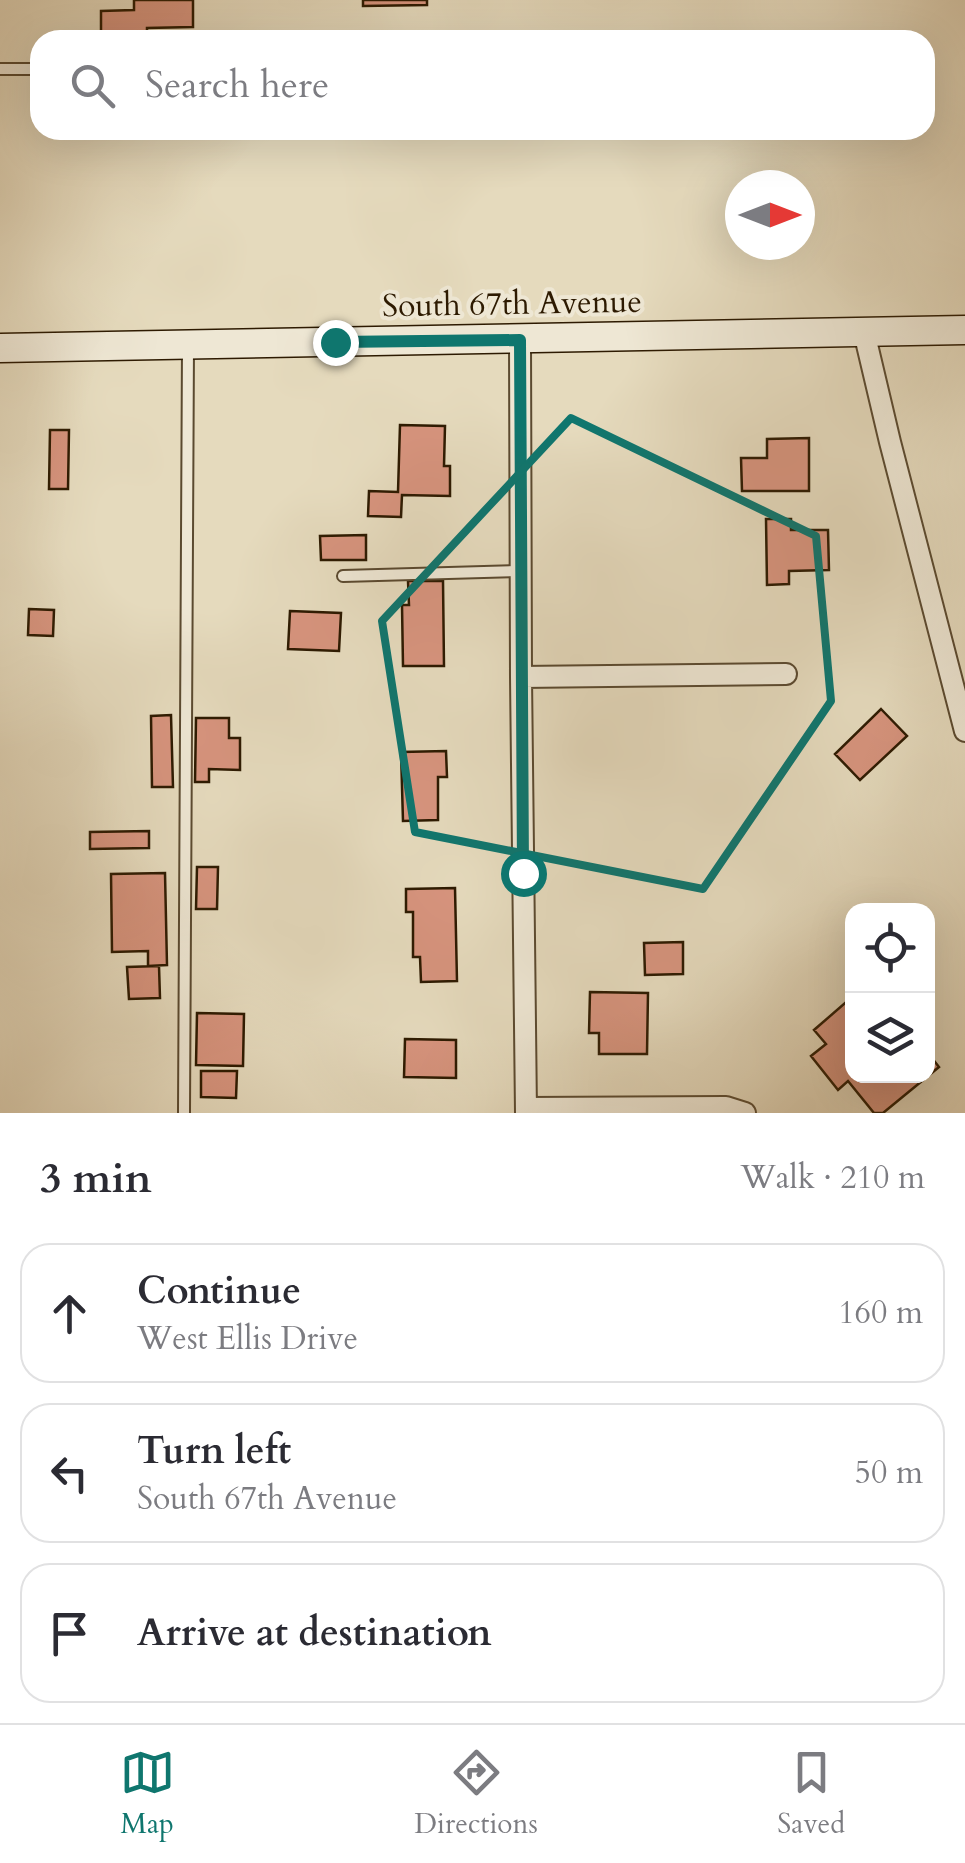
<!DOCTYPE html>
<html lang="en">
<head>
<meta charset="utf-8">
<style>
	:root { --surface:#fff; --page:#f7f7f7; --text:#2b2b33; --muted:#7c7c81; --line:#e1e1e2; --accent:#0f766e }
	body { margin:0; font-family:Cardo,serif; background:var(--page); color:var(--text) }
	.controls { position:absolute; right:30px; bottom:30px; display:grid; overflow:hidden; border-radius:20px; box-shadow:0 10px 40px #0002 }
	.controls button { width:90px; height:90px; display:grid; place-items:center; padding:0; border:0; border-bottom:2px solid var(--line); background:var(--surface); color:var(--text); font:50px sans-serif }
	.compass { position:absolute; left:725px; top:170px; width:90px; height:90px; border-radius:50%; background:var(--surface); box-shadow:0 10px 40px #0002; rotate:90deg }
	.stop { position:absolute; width:30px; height:30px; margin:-22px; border:8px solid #0f766e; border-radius:50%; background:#fff }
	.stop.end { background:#0f766e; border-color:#fff; box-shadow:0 2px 10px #0008 }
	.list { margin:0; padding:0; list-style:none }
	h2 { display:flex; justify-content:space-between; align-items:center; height:130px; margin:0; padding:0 40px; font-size:42px }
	h2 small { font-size:32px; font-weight:400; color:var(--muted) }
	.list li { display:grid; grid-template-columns:65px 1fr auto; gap:30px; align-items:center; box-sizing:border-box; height:140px; margin:0 20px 20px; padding:0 20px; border:2px solid var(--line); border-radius:30px }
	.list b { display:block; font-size:38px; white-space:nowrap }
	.list p { margin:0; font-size:32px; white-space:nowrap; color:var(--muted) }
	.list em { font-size:32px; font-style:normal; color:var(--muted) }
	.icon { flex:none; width:55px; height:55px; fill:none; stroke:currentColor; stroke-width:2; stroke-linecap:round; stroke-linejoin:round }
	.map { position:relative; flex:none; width:965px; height:1113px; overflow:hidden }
	.search { position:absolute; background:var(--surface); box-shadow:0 10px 40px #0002; left:30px; right:30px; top:30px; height:110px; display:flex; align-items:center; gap:25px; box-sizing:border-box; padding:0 35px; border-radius:30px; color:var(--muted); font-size:38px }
	.sheet { height:610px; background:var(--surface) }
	nav { display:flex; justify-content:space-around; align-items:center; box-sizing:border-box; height:140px; border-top:2px solid var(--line); background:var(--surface); font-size:28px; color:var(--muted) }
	nav a { display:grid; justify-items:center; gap:5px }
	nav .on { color:var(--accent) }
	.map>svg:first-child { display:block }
	.building { fill:#d7947e; stroke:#2d1a01; stroke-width:2.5 }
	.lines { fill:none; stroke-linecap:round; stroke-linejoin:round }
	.service-casing { stroke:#5b4a30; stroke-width:14 }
	.minor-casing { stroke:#5b4a30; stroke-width:24 }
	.secondary-casing { stroke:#2d1a01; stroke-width:31 }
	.service { stroke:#eee7d4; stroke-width:10 }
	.minor { stroke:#eee7d4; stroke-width:20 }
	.secondary { stroke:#eee7d4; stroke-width:28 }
	.route { stroke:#0f766e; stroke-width:12 }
	.marked { fill:none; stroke:#0f766e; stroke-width:8; stroke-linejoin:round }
	.labels { text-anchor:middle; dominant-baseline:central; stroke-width:8; stroke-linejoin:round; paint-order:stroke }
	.street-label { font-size:32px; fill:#2d1a01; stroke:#eee7d4 }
</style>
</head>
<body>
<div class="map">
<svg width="965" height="1113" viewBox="0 0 965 1113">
	<rect width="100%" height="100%" fill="#e5dabd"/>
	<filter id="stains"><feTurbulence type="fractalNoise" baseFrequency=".002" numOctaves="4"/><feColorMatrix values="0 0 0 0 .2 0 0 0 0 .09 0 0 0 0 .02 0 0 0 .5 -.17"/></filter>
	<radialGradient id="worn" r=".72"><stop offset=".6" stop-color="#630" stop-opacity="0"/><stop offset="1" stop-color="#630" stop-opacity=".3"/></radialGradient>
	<path class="building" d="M134,0H193V27L147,28V34L101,35V11L134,10Z
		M363,0H427V5L363,6Z
		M400,425L445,426L444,466H450V496L402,495L401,517L368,516L369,491L398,492Z
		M50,430H69L68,489H49Z
		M809,438V491H742L741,458H767V439Z
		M766,519H791V530H828L829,570L789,571V584L767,585Z
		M366,535V560H321L320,536Z
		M408,581H443L444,666H403L402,605H409Z
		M29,609L54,610L53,636L28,635Z
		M290,611L341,613L339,651L288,649Z
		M881,709L907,736L860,780L835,754Z
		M171,715L173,787H152L151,716Z
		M196,718H229V738H240V770L209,769V782H195Z
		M446,751L447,777H438V820L403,821L401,752Z
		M149,831V848L90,849V832Z
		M197,867H218L217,909H196Z
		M165,873L167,965L148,966V951L112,952L111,874Z
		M455,888L457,981L421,982L420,957H413V912H406V889Z
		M683,942V974L645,975L644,943Z
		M159,966L160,998L129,999L127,967Z
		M590,992L648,993L647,1054H599V1033H589Z
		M852,997V1076H928V1053L939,1067L883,1113H874L848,1081L838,1090L811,1056L826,1044L814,1030Z
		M197,1013L244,1014L243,1066L196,1065Z
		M405,1039L456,1040V1078L404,1077Z
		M201,1071H237L236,1098L201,1097Z"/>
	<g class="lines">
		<g class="service-casing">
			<path id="service" d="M350,40L391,38
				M0,69H40
				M343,576L520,571
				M184,1113L188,346"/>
		</g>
		<g class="minor-casing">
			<path id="minor" d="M864,332L890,442L965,731
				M520,340L521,677L526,1113
				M521,677L786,674
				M526,1108L726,1107L745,1113"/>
		</g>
		<g class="secondary-casing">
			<path id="secondary" d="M0,348L965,330"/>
		</g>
		<use href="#service" class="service"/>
		<use href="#minor" class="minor"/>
		<use href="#secondary" class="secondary"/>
	</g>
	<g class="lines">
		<path class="route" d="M335,342L520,340L523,873"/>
	</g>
	<path class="marked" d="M571,418L816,536L831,701L703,889L415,832L382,621Z"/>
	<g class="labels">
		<g class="street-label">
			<text transform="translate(512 304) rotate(-1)">South 67th Avenue</text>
		</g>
	</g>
	<rect width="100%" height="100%" filter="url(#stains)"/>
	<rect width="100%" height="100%" fill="url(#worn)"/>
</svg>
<div class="controls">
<button><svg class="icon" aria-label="locate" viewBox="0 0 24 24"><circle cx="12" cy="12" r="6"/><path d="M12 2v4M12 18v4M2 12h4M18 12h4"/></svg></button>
<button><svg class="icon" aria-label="layers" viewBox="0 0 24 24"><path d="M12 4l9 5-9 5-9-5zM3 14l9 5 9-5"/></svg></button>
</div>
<svg class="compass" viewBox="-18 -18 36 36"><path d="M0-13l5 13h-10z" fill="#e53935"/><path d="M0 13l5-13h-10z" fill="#7c7c81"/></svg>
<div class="stop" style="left:523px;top:873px"></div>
<div class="stop end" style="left:335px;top:342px"></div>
<div class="search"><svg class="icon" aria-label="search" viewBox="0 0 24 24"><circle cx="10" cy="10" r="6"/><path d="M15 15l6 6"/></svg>Search here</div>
</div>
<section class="sheet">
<h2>3 min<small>Walk · 210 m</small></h2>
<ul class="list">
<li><svg class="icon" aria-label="ahead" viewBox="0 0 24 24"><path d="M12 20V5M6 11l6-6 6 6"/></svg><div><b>Continue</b><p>West Ellis Drive</p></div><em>160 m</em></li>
<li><svg class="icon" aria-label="left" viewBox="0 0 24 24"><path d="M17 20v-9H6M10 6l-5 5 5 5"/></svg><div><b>Turn left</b><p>South 67th Avenue</p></div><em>50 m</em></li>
<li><svg class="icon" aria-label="arrive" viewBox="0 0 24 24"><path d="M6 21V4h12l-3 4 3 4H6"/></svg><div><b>Arrive at destination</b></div></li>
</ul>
</section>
<nav>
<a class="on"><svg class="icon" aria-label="map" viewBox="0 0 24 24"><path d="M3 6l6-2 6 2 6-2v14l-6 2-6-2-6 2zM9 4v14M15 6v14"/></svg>Map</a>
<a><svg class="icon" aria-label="directions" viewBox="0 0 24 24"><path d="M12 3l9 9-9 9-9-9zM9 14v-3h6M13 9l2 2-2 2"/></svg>Directions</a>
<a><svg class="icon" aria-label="saved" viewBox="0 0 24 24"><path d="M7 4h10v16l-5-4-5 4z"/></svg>Saved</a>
</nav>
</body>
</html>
